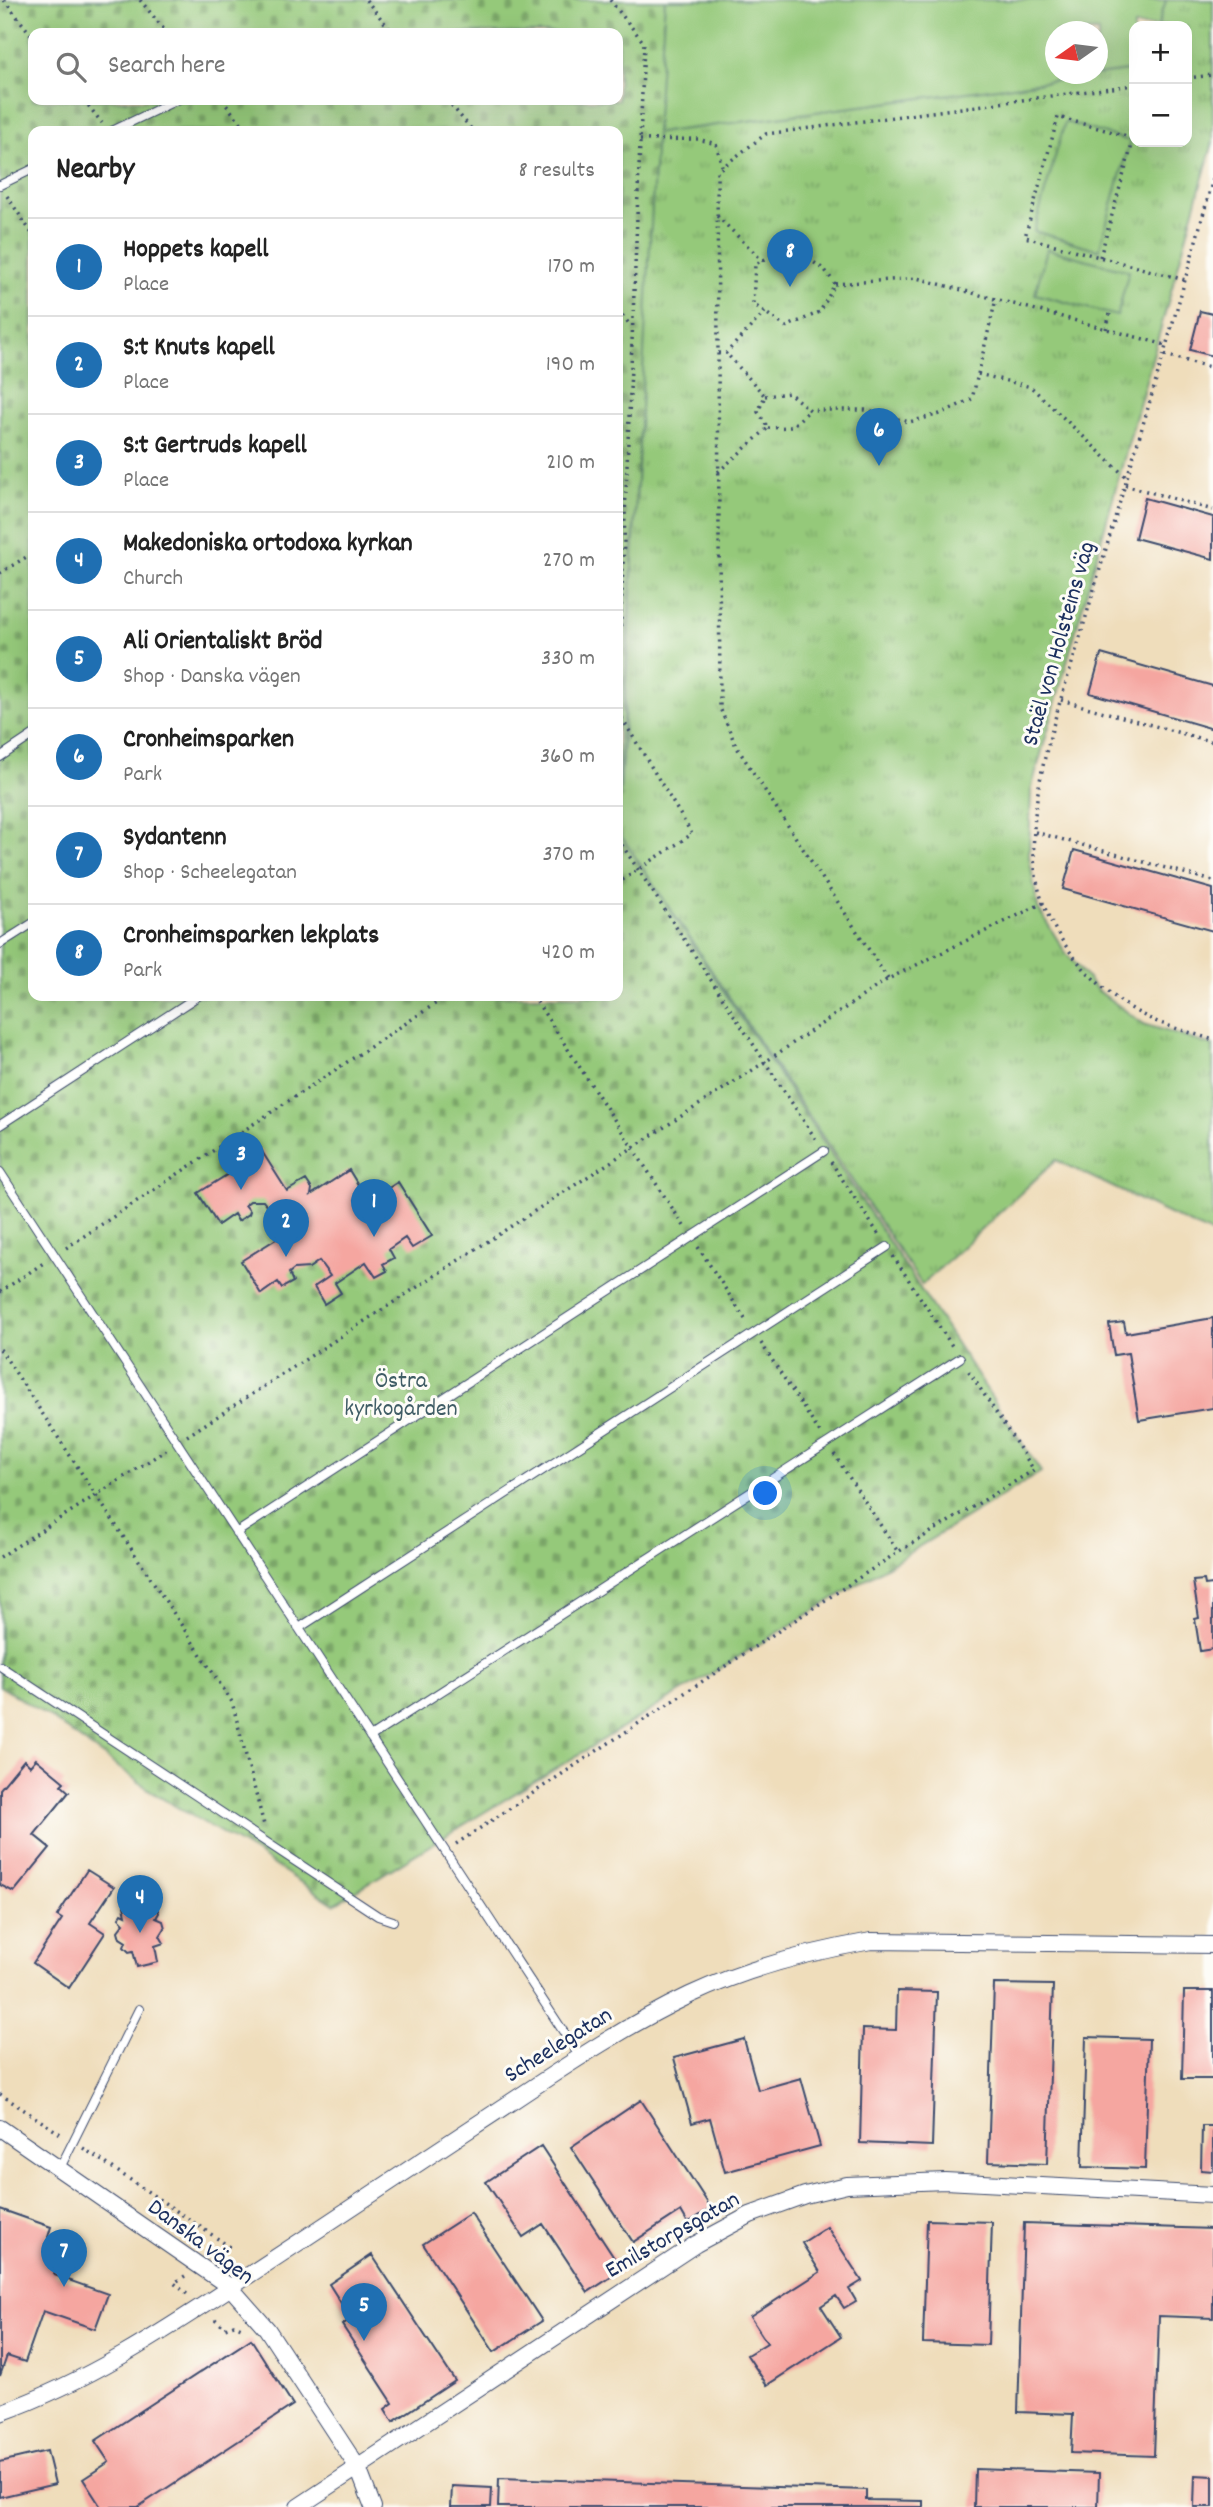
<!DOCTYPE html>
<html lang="en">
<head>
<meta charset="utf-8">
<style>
	:root { --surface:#fff; --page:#f2f2f2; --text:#222; --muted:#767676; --line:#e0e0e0; --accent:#1f6fb2 }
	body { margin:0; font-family:Dekko,sans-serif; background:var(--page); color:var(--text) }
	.controls { position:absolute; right:21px; top:21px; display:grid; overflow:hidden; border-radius:14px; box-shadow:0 7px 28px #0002 }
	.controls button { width:63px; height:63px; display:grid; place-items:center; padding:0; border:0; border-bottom:2px solid var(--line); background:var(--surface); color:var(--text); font:35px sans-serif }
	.compass { position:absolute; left:1045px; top:21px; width:63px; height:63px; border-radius:50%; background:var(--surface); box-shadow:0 7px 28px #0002; rotate:256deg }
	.you { position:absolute; left:766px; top:1494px; width:24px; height:24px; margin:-18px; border:5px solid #fff; border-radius:50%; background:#1a73e8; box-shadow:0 0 0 10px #1a73e833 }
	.badge { display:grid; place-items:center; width:46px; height:46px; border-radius:50%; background:var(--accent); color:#fff; font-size:23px; font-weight:700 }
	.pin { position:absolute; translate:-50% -58px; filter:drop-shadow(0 2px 4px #0008) }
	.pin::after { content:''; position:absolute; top:37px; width:24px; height:21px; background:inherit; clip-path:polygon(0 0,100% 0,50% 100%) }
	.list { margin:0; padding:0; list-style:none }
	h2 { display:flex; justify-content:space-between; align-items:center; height:91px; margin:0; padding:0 28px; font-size:30px }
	h2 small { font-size:23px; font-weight:400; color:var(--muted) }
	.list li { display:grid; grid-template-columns:46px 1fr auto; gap:21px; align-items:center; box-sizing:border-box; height:98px; padding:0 28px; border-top:2px solid var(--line) }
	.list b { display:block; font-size:26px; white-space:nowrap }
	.list p { margin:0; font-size:23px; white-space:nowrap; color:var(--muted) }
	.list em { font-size:23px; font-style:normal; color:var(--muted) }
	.icon { flex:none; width:38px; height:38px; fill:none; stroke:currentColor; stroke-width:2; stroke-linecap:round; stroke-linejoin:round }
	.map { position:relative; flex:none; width:1213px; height:2507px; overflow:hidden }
	.search { position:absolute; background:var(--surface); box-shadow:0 7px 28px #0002; left:28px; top:28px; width:595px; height:77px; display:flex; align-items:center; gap:18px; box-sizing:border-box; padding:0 24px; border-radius:14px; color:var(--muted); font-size:26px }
	.panel { position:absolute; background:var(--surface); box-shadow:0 7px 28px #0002; left:28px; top:126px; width:595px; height:875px; border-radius:14px }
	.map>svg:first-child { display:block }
	.cemetery { fill:url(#cemetery-stones); stroke:#587c6c; stroke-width:2; fill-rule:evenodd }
	.park { fill:url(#park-tufts); stroke:#587c6c; stroke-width:2 }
	.pitch { fill:#95c97a; stroke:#587c6c; stroke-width:2; fill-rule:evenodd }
	.building { fill:#f5a6a0 }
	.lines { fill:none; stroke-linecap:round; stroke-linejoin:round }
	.lane-casing { stroke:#3b496c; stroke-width:10 }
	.street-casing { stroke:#3b496c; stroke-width:18 }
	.path { stroke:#3b496c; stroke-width:3.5; stroke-dasharray:2 5; stroke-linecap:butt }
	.lane { stroke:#fff; stroke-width:8 }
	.street { stroke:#fff; stroke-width:16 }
	.labels { text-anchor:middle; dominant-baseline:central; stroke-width:6; stroke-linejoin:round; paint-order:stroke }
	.street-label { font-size:24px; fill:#1b2f5e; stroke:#fdfcf7 }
	.park-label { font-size:24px; fill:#405d66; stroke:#fdfcf7 }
</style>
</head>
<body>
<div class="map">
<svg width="1213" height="2507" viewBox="0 0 1213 2507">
	<defs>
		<pattern id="cemetery-stones" width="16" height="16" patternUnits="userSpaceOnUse" patternTransform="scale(1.75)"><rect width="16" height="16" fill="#95c97a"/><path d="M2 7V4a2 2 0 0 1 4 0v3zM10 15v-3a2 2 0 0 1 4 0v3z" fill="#79a467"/></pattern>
		<pattern id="park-tufts" width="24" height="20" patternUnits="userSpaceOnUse" patternTransform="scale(1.75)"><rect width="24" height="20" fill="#95c97a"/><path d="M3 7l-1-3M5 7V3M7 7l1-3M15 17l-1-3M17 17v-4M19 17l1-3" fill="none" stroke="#79a467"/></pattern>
	</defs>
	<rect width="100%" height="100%" fill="#fdfcf7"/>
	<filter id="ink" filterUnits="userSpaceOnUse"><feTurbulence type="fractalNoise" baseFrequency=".0143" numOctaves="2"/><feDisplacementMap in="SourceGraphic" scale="14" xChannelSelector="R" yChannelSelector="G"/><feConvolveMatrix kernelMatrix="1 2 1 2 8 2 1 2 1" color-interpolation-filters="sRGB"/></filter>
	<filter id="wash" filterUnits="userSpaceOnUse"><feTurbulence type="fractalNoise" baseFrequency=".00686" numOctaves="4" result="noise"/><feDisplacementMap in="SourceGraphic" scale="28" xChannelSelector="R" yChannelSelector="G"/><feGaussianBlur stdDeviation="1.57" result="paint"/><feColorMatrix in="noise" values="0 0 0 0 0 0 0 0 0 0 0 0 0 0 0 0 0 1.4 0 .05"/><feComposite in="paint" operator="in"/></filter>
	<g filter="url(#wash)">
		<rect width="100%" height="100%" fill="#efddbb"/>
		<path class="cemetery" d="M0,0H665L618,806V131H33V996H618V831L1041,1472L334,1904L256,1853L158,1796L51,1718L0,1686ZM33,33H618V100H33Z"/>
		<path class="park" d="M1166,0H1213V142L1031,790L1029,856L1038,908L1065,952L1097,990L1144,1024L1213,1046V1235L1056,1160L922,1285L618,831L656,133L1134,70V142H1187V26H1158Z"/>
		<path class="pitch" d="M665,0H1166L1158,26H1134V70L656,133ZM1056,32H1098V74H1056Z
			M1065,122L1130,141L1099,250L1034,231Z
			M1047,249L1129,271L1117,316L1035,294Z"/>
		<g id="blocks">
			<path class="building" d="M1200,311L1213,314V356L1190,350Z
				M1145,498L1213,517V559L1135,538Z
				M1101,654L1213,686V729L1090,693Z
				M1074,850L1213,889V931L1063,889Z
				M261,1150L287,1191L306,1180L312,1189L311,1195L349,1170L363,1193L355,1199L365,1213L383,1201L378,1195L398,1182L432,1236L412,1248L405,1238L389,1249L394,1258L383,1264L387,1271L376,1277L366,1262L335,1283L341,1293L324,1304L314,1287L330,1276L319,1261L309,1268L294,1269L289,1273L293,1282L282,1288L278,1282L261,1294L241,1261L276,1239L287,1226L286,1222L280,1223L263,1201H250L245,1205L250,1211L249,1214L238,1221L234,1214L218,1225L198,1193L233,1171L240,1162L251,1154Z
				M1213,1318V1408L1139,1420L1128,1353L1114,1355L1109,1324L1124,1322L1126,1333Z
				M1204,1580L1205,1585L1213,1584V1649L1200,1651L1195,1619L1199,1618L1193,1581Z
				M36,1759L64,1782L61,1785L69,1792L34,1835L50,1848L14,1892L0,1885V1789L24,1760L30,1766Z
				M87,1870L114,1887L90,1923L105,1933L69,1988L33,1963L62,1919L57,1916Z
				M137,1899L145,1901L148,1909L158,1910L159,1913L156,1918L163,1921L165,1928L160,1936L164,1943L155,1946L158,1962L137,1967L133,1951L129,1952L124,1947L126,1942L120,1938L118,1931L124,1923L119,1918L122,1913L126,1915L124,1906Z
				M994,1984L1053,1985L1047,2164L988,2162Z
				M897,1991L937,1992L932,2146L860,2143L863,2029L896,2030Z
				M1184,1991H1213V2079H1182Z
				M1086,2037L1149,2039L1145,2169L1082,2167Z
				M744,2039L758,2090L801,2078L820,2146L725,2172L710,2118L692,2123L674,2058Z
				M641,2100L711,2208L688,2223L681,2211L633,2242L571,2147Z
				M1202,2126H1213V2171L1201,2170Z
				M541,2146L622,2270L588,2292L543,2224L523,2237L486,2182Z
				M0,2209L51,2227L48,2237L65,2243L54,2275L108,2294L95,2329L43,2311L25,2362L7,2356L0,2376Z
				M471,2213L542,2321L494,2352L423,2244Z
				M927,2220L992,2222L988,2345L923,2343Z
				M1024,2223L1213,2229V2318L1159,2316L1154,2456L1071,2453L1073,2414L1018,2412Z
				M827,2227L862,2281L849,2289L856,2301L844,2308L836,2296L821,2306L841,2337L767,2385L747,2355L767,2343L750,2317L820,2272L802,2243Z
				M372,2255L455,2381L393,2422L385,2409L393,2403L342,2325L351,2319L329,2284Z
				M251,2339L293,2405L138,2507H101L83,2479L109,2462L95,2441Z
				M47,2451L55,2484L0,2497V2462Z
				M975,2469L1099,2473L1098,2507H974Z
				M1195,2475L1213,2476V2507H1194Z
				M499,2478L866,2490V2500L923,2501V2507H498Z
				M452,2486L492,2488L491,2507H451Z"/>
		</g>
	</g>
	<g filter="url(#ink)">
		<use href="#blocks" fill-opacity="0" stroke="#3b496c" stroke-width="2"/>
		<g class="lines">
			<g class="lane-casing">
				<path id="lane" d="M112,131L177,100
					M0,185L33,169
					M0,757L33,735
					M0,944L33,923
					M0,1125L198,996
					M0,1172L580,2057
					M236,1533L824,1151
					M299,1628L887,1247
					M0,1666L378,1916L393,1921
					M370,1737L960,1358
					M59,2170L139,2009"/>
			</g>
			<g class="street-casing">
				<path id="street" d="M0,2128L230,2287L267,2329L358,2468L373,2507
					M0,2413C87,2382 163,2332 240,2281C318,2230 396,2178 473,2127C544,2081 614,2031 690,1995C747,1968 809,1952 871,1941L1213,1945
					M298,2507L696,2244L750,2215L805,2195L847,2185L945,2181L1213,2195"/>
			</g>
			<path class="path" d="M4,0L33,37
				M140,0L167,33
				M366,0L393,33
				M610,0L644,43L618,690
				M1187,78L1213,75
				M84,100L102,123
				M222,100L248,131
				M447,100L473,131
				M640,140L698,139L716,144L722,166
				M1213,179C1186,278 1158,376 1128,474C1112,529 1095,585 1079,641C1056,716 1015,826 1043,903C1061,952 1106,999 1153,1020C1172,1028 1193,1033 1213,1040
				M7,196L33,235
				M717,216L763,261
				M791,247L825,270L835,284L820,312L786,327L753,304L755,264Z
				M1100,257L1134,138L1058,117L1025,237L1185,280
				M835,284L917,278L1166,345
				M618,310L630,325
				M1106,329L1110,314
				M718,353H726L765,312
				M1165,355L1213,368
				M978,374L1031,387L1127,478
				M765,396L789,393L810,410H865L909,422L940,414L972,399L996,299
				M768,428L791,427L810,410
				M718,472L768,428L758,412L765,396L726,353
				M1125,485L1213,510
				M0,573L33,553
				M1061,700L1213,742
				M618,712L692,834L618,883
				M1035,832L1213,881
				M618,839L817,1141
				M888,979L736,746L720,708L717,171L766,134L1134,85
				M533,996L684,1226
				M831,1162L881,1238
				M698,1247L747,1322
				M66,1248L447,996
				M893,1256L954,1349
				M0,1292L45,1262
				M761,1343L820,1433
				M0,1349L232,1702L264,1825
				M187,1436L765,1062L888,979L1043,903
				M834,1454L898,1552
				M0,1557L166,1450
				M456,1844L898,1552L1034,1470L966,1367
				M0,2094L62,2135
				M83,2148L230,2247L215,2257
				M185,2276L174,2283L188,2295
				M215,2319L225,2328L234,2325L244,2329"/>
			<use href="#lane" class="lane"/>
			<use href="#street" class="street"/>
		</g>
	</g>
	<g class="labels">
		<g class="street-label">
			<text transform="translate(1060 644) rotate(-74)">Staël von Holsteins väg</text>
			<text transform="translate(559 2046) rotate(-32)">Scheelegatan</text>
			<text transform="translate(673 2236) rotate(-30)">Emilstorpsgatan</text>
			<text transform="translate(200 2243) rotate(37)">Danska vägen</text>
		</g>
		<g class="park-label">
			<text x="401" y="1382">Östra<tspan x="401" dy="28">kyrkogården</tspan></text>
		</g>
	</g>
</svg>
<div class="controls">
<button>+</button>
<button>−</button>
</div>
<svg class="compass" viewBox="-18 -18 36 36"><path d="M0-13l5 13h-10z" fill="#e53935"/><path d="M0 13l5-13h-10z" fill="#767676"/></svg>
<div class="you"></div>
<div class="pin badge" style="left:374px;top:1237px">1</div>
<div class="pin badge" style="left:286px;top:1257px">2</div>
<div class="pin badge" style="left:241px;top:1190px">3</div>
<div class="pin badge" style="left:140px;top:1933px">4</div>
<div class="pin badge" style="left:364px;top:2341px">5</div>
<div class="pin badge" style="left:879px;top:466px">6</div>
<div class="pin badge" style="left:64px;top:2287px">7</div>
<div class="pin badge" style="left:790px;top:287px">8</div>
<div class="search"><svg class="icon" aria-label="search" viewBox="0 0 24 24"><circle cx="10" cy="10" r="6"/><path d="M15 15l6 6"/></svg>Search here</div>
<section class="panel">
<h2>Nearby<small>8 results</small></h2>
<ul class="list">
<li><span class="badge">1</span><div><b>Hoppets kapell</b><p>Place</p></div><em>170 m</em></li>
<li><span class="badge">2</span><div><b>S:t Knuts kapell</b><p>Place</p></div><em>190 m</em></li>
<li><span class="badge">3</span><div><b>S:t Gertruds kapell</b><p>Place</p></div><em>210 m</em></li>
<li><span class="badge">4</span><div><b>Makedoniska ortodoxa kyrkan</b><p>Church</p></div><em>270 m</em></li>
<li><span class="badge">5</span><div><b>Ali Orientaliskt Bröd</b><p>Shop · Danska vägen</p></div><em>330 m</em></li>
<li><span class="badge">6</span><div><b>Cronheimsparken</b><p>Park</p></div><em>360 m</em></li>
<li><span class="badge">7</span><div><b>Sydantenn</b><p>Shop · Scheelegatan</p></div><em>370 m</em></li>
<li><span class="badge">8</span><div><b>Cronheimsparken lekplats</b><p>Park</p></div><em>420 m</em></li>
</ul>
</section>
</div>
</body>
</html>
